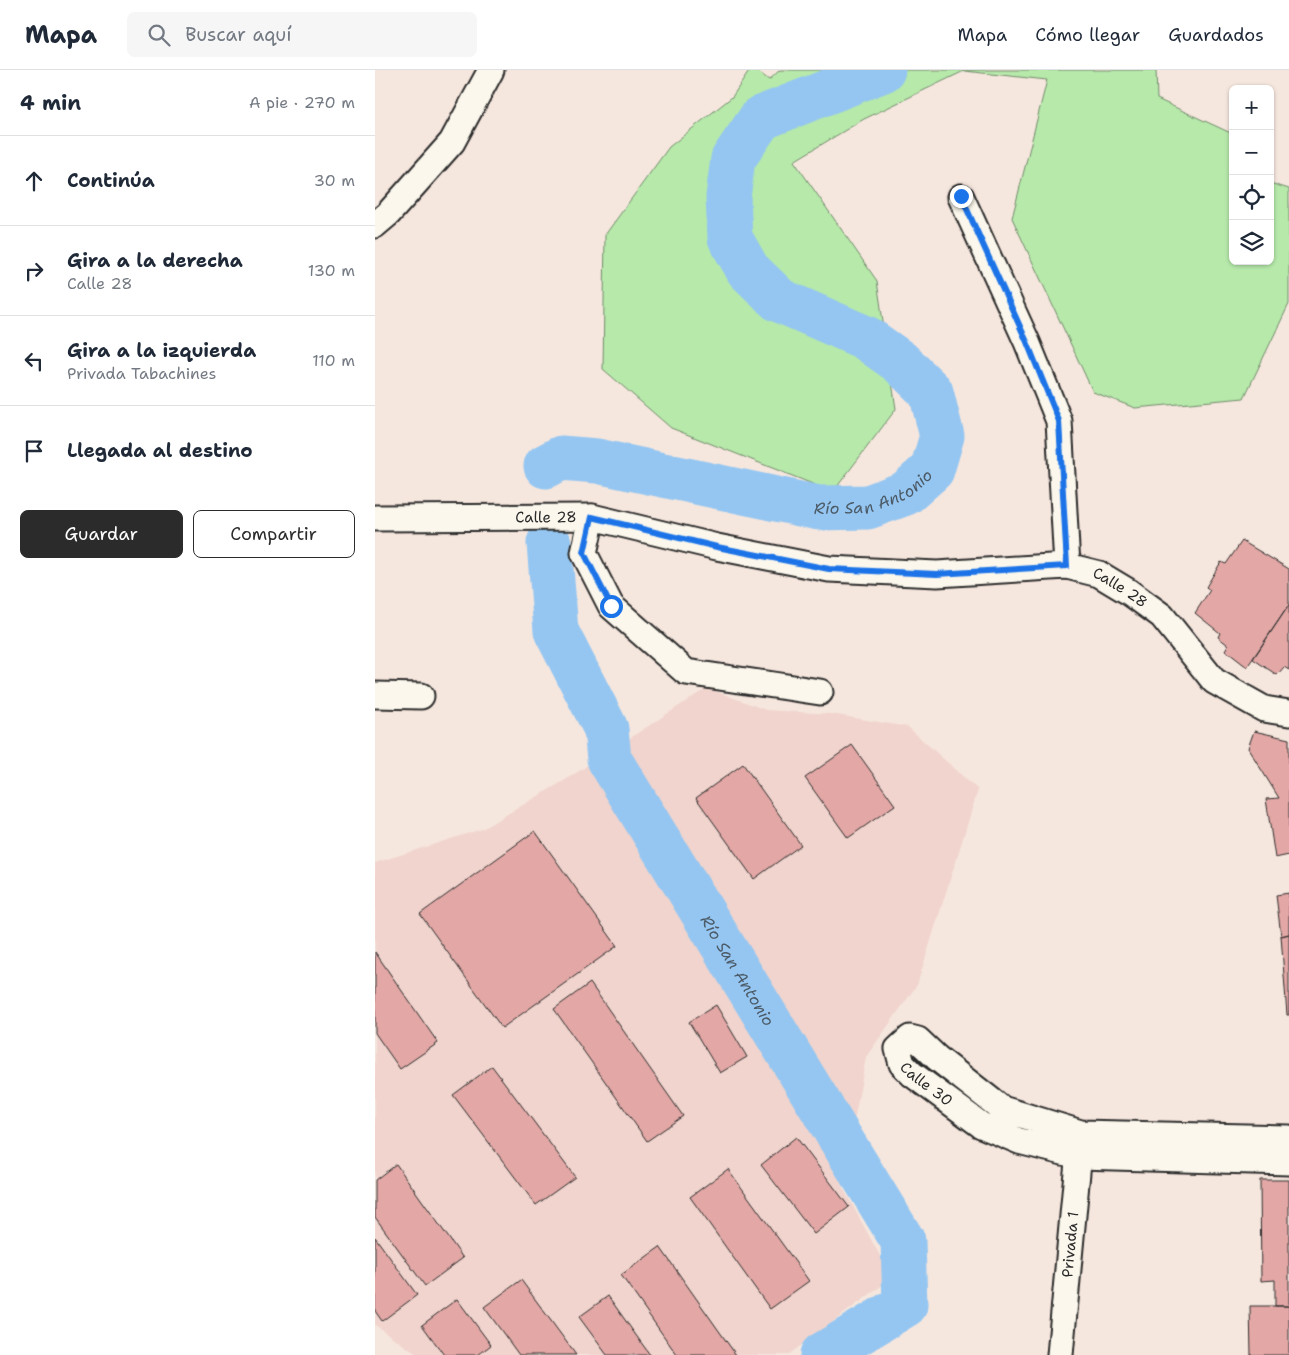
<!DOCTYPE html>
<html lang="es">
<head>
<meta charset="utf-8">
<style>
	:root { --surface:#fff; --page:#f6f6f7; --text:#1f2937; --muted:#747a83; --line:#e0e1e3; --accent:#2b2b2b }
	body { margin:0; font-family:"Shantell Sans",sans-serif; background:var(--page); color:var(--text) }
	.controls { position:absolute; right:15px; top:15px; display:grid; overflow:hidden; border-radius:8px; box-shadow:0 1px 4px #0004 }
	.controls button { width:45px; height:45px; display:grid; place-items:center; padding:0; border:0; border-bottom:1px solid var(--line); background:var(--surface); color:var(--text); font:25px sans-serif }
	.stop { position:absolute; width:15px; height:15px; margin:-11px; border:4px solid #1a73e8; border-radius:50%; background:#fff }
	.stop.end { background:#1a73e8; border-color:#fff; box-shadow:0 1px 5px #0008 }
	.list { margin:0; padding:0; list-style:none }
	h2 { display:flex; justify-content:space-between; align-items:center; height:65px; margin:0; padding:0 20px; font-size:21px }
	h2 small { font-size:16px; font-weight:400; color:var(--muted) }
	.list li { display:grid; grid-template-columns:32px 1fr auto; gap:15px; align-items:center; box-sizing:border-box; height:90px; padding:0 20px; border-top:1px solid var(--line) }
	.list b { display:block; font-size:19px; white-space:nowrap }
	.list p { margin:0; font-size:16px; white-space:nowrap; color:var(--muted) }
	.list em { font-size:16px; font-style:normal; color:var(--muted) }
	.actions { display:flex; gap:10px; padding:15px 20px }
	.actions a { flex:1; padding:11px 0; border:1px solid var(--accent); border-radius:8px; text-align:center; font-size:18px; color:var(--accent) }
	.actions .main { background:var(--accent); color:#fff }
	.icon { flex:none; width:28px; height:28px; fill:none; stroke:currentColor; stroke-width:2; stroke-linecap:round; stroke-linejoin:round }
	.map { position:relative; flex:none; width:914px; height:1285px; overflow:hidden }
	header { display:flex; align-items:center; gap:30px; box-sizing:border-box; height:70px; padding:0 25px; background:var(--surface); border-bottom:1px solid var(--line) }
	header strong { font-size:24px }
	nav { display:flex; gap:28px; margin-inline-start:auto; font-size:18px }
	.search { width:350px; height:45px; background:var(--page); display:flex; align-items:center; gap:12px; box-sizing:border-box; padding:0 18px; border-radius:8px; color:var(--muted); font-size:19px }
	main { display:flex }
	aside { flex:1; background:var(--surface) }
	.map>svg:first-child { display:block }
	.built { fill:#f0d4cd }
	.green { fill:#b6e9aa; stroke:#708a6a }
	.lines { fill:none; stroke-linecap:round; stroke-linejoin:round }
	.river { stroke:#95c6f1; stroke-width:45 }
	.building { fill:#e3a8a6; stroke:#2b2b2b }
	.minor-casing { stroke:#2b2b2b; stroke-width:29 }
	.minor { stroke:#fbf7ec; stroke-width:25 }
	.route { stroke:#1a73e8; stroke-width:6 }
	.labels { text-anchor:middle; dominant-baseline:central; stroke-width:5; stroke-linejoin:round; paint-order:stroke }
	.street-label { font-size:15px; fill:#2b2b2b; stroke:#fbf7ec }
	.water-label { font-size:16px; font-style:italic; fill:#4b5a66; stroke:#fbf7ec }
</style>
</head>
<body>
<header>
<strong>Mapa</strong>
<div class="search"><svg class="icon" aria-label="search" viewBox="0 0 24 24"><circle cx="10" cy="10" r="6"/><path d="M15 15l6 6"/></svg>Buscar aquí</div>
<nav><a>Mapa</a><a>Cómo llegar</a><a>Guardados</a></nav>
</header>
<main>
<aside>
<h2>4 min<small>A pie · 270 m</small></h2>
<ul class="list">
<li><svg class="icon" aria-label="ahead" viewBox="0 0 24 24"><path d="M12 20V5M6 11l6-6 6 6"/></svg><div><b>Continúa</b></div><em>30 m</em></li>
<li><svg class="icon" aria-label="right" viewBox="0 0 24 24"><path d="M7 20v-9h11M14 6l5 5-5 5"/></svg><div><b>Gira a la derecha</b><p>Calle 28</p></div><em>130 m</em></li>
<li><svg class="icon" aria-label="left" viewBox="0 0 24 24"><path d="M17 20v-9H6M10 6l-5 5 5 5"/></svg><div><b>Gira a la izquierda</b><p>Privada Tabachines</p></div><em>110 m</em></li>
<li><svg class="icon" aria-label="arrive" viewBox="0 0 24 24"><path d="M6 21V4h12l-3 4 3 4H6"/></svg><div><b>Llegada al destino</b></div></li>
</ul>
<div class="actions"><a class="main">Guardar</a><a>Compartir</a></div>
</aside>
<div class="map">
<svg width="914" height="1285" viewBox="0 0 914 1285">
	<rect width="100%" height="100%" fill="#f6e7de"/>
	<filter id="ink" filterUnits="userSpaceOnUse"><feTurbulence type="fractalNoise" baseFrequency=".02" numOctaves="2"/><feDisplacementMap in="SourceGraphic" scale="10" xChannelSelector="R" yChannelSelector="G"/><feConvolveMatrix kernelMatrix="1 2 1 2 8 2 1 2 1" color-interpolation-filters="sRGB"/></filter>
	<g filter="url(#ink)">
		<path class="built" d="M332,618L391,640L456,644L533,657L603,720L542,915L491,987L467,1116L517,1208L413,1285H43L0,1255V793L107,759L187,712Z"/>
		<path class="green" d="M375,0H381L394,10L405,0H781L782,29L858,64V191H895V113L914,119V234L869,328L760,338L718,322L637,148L672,10L589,1L489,49L419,91L502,211L521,339L458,422L296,358L228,299L230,165L294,77L357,27Z"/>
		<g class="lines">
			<g class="river">
				<path id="s1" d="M171,396L186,388L222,391L444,438L493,437L531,423L557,400L567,366L556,322L525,292L491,268L404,230L373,200L355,168L353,127L358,89L386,48L508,0"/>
				<path id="s2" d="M174,473L181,561L231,659L234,689L528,1171L530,1235L447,1285"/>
			</g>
		</g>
		<path class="building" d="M867,471L914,499V535L872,597L850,580L853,575L843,567L845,563L820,543L835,520L831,517L846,492L851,494Z
			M914,535V600L909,597L902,605L878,589Z
			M879,661L914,669V785L900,788L891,729L904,728L873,678Z
			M477,675L520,735L473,768L430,708Z
			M368,694L426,775L379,809L321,728Z
			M160,761L242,876L127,958L45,844Z
			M914,823V864L906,866L901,825Z
			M914,864V945H912L906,866Z
			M0,882L63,973L25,999L0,963Z
			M215,913L308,1046L272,1071L179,939Z
			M341,935L372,987L345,1003L314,952Z
			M117,996L200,1107L161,1135L78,1025Z
			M421,1067L474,1137L439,1164L386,1095Z
			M21,1094L88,1188L50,1216L0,1147V1110Z
			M353,1099L434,1211L395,1239L315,1127Z
			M885,1110H914V1236H900V1210L886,1211Z
			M0,1167L42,1225L7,1251L0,1241Z
			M285,1177L361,1285H302L246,1205Z
			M146,1210L201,1285H144L109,1237Z
			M233,1226L275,1285H232L204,1247Z
			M82,1229L116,1275L103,1285H69L47,1255Z
			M875,1236H914V1285H876Z"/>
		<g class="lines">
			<g class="minor-casing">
				<g id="minor">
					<path d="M586,127L652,272L684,351L692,496"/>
					<path d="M0,155L13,144L77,72L116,0"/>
					<path d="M217,447L209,483L236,536L311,602L445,622"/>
					<path id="s3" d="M0,448L217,447L342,477L454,499L562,504L692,496L724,504L754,522L787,546L839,611L889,639L914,643"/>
					<path d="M0,625L46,626"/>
					<path id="s4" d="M914,1068L706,1063L627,1039L562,988L543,970L535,968L523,979L527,994L537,1004L606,1055L644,1071L704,1086L914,1092"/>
					<path id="s5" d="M685,1285L705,1070"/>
				</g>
			</g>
			<use href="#minor" class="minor"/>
		</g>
	</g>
	<g class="lines" filter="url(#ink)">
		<path class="route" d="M236,536L209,483L217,447L342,477L454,499L562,504L692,496L684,351L652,272L586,126"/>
	</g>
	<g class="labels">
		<g class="street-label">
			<text stroke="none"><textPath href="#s3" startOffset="171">Calle 28</textPath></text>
			<text stroke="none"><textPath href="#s3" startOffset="756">Calle 28</textPath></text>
			<text stroke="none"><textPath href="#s4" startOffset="471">Calle 30</textPath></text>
			<text stroke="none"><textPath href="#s5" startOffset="111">Privada 1</textPath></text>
		</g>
		<g class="water-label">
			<text stroke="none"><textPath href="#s1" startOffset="338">Río San Antonio</textPath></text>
			<text stroke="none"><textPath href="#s2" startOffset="476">Río San Antonio</textPath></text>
		</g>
	</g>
</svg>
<div class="controls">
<button>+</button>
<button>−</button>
<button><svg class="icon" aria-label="locate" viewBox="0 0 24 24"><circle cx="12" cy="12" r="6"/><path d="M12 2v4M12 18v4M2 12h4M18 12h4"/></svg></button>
<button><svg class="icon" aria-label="layers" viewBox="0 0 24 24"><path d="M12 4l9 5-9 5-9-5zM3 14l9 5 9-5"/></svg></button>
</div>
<div class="stop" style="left:236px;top:536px"></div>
<div class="stop end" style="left:586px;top:126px"></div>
</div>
</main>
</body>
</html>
